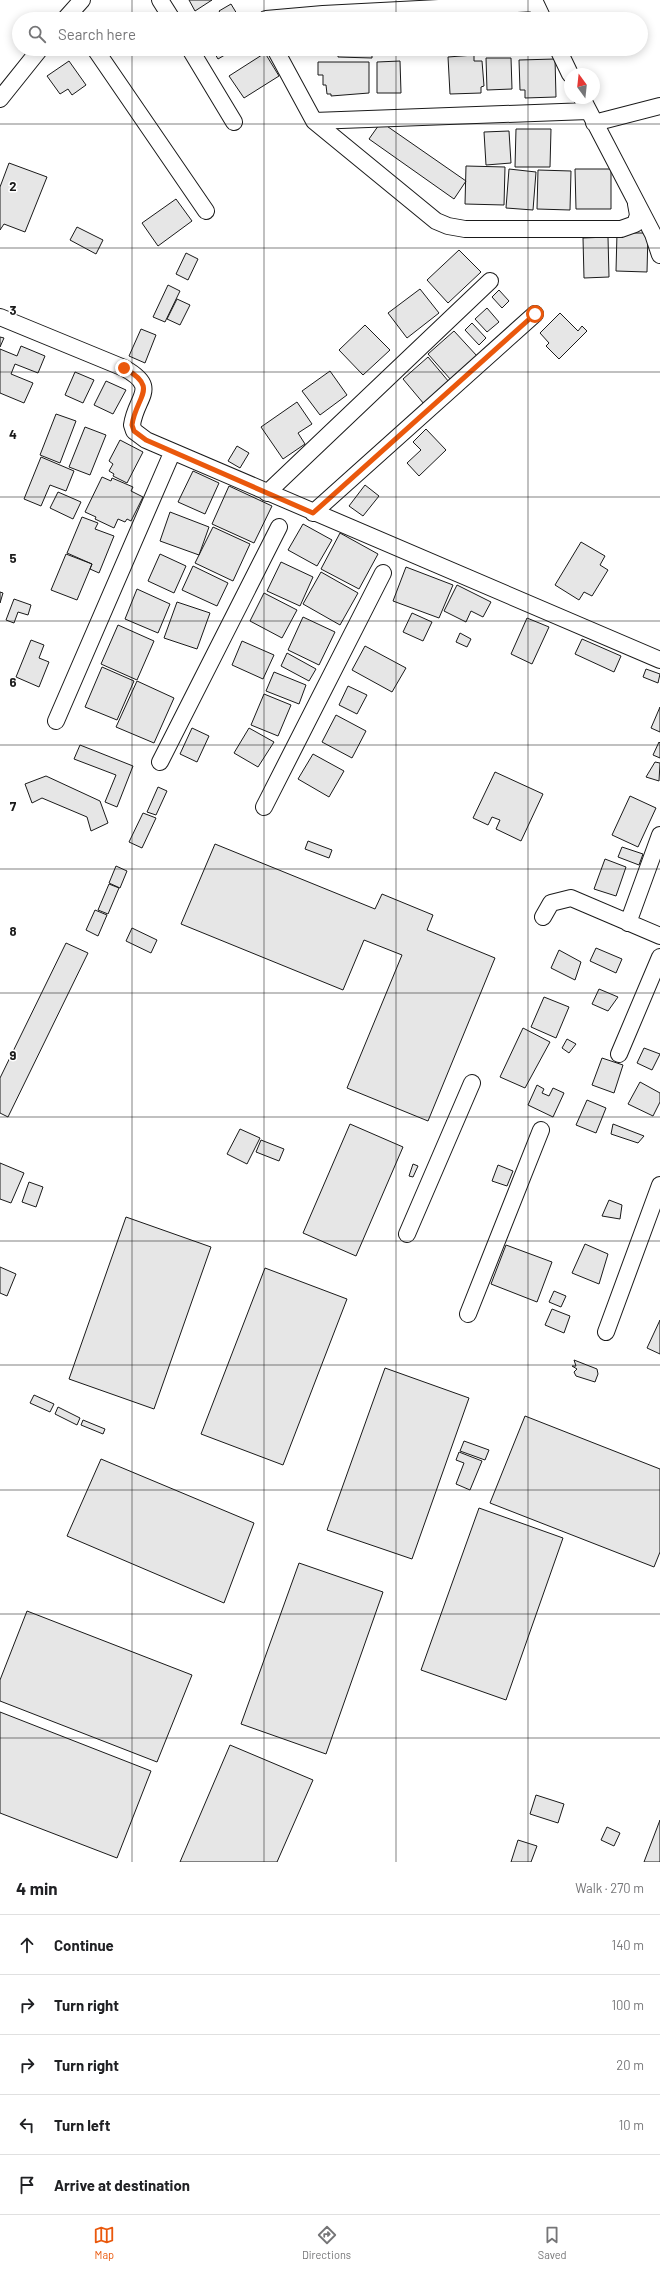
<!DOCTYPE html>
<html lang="en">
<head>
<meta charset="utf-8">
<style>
	:root { --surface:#fff; --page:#f2f2f2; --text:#202124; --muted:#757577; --line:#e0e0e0; --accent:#ea580c }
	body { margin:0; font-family:Barlow,sans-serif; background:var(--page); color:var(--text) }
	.compass { position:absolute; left:564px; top:68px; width:36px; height:36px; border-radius:50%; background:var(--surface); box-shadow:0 2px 10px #0003; rotate:345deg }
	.stop { position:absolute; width:12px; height:12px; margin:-9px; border:3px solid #ea580c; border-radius:50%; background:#fff }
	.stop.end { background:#ea580c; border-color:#fff; box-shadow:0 1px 4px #0008 }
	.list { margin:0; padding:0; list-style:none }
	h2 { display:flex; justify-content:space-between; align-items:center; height:52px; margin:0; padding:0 16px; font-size:17px }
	h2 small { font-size:13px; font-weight:400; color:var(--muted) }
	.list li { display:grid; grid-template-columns:26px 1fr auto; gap:12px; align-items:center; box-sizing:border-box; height:60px; padding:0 16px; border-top:1px solid var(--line) }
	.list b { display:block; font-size:15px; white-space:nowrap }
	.list em { font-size:13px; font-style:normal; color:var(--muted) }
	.icon { flex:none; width:22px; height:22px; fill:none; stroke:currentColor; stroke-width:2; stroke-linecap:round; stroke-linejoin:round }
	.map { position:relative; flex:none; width:660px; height:1862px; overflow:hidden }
	.search { position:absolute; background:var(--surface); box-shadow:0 2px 10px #0003; left:12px; right:12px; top:12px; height:44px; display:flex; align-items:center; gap:10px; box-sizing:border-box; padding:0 14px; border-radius:22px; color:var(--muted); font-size:15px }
	.sheet { height:352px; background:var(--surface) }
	nav { display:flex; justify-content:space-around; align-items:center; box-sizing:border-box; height:56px; border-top:1px solid var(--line); background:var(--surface); font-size:11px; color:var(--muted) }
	nav a { display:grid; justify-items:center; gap:2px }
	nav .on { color:var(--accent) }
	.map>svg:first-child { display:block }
	.building { fill:#e6e6e6; stroke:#1a1a1a }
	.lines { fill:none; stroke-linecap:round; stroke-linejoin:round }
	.minor-casing { stroke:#1a1a1a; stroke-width:18 }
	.minor { stroke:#fff; stroke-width:16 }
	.route { stroke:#ea580c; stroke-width:5 }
	.grid { fill:none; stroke:#1a1a1a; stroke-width:1; stroke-opacity:0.55 }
	.grid-label { font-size:13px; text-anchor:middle; font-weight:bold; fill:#1a1a1a; stroke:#fff; stroke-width:3; stroke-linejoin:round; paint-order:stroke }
</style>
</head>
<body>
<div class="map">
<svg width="660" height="1862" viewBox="0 0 660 1862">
	<rect width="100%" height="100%" fill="#fff"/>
	<path class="building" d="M189,0H212L195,11Z
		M231,4L240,19H224L219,11Z
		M415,16V19H394V17Z
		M460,16V19H424L423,18Z
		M212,49H235L218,59Z
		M338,49H372V58L338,57Z
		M388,49H416V54H388Z
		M424,49H461V52L425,54Z
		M265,53L279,76L244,98L229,76Z
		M474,55V61H482L484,86L481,87V93L450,94L448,57Z
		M486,58H511L512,89L487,90Z
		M555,59L556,97L525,98V90H520L519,60Z
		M69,61L86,85L72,95L68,89L60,94L47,76Z
		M400,61L401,93H377V62Z
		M318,62H369V93L331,96V94H327L326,85H323V75H318Z
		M381,122L466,181L454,199L369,139Z
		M516,129H551L550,167H515Z
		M509,131L511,163L486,165L484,132Z
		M9,163L47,177L25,232L4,224L0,230V187Z
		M466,166L505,167L504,205L465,204Z
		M509,169L536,172L533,210L506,208Z
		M575,169H611V209H576Z
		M538,170L571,171L570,210L537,209Z
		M176,199L192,221L158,246L142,223Z
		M77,227L103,240L96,254L70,240Z
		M617,233H648L647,272L616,271Z
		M608,237L609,277L584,278L583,238Z
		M459,250L481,272L448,303L427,280Z
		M186,253L198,259L188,280L176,274Z
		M168,285L180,291L165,322L153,317Z
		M420,289L439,313L407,338L388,313Z
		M499,290L509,301L502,308L492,297Z
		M177,299L190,305L180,325L167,319Z
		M487,308L499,322L487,332L475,319Z
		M560,313L578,331L582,326L587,331L559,359L546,346L549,343L540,333Z
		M472,323L486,338L479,345L465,330Z
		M365,325L390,350L363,375L339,350Z
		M141,329L156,335L145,363L129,356Z
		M454,331L477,356L451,380L428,354Z
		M0,337L4,338L0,347Z
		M21,346L45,356L38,373L15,364L11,374L33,383L24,403L0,393V349L17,356Z
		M428,357L449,382L424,404L403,379Z
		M330,371L347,395L320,415L302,391Z
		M75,372L94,380L83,403L65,395Z
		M106,381L126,390L113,414L94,405Z
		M297,402L312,424L298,433L305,444L283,459L261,427Z
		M56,414L76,421L60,463L40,455Z
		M85,427L106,435L90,475L69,467Z
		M426,429L446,450L419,476L407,463L421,450L413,442Z
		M120,440L143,452L127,483L113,476L114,474L109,471L113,464L109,461Z
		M237,446L249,453L240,468L228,461Z
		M41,457L74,471L66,491L50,485L41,506L24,499Z
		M193,471L219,483L205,514L178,502Z
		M102,477L111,481L112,478L133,487L131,491L143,497L131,521L127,519L125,522L118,519L114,528L95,519L96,517L85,512Z
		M365,485L379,496L363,516L349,506Z
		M229,486L272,506L254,543L212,524Z
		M58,492L81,502L73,519L50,508Z
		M170,512L209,527L199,555L160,541Z
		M82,517L98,523L95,529L114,536L99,573L90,569L92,564L67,553Z
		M303,524L332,540L317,566L288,550Z
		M213,527L250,544L233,581L195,563Z
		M340,533L378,554L359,589L321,569Z
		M581,542L605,556L600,565L608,570L592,596L584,592L579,600L555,585Z
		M66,554L92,564L77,600L51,590Z
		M160,554L186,566L174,593L148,581Z
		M281,562L313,577L300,606L267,591Z
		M193,566L228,583L217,606L182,590Z
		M406,567L453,585L439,618L393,601Z
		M321,572L358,593L340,625L303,604Z
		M457,585L491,602L483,617L471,611L466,622L444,611Z
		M137,589L170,604L158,633L125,619Z
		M0,592L3,593L0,603Z
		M264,593L297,610L282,638L250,621Z
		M14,599L31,605L28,615L18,612L14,623L6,620Z
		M177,602L210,613L197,649L164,638Z
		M412,613L432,622L423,641L403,632Z
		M303,617L335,632L319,665L288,650Z
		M527,618L549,627L532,664L511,654Z
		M118,625L154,641L137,680L101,664Z
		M460,633L471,639L467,647L456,642Z
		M582,639L621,656L614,672L575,654Z
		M31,640L44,645L39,658L49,662L39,687L16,677Z
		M242,641L274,655L263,679L232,665Z
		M365,646L406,668L392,692L352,670Z
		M287,653L316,669L309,681L281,666Z
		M102,667L134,681L117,720L85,707Z
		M646,669L660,674L658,683L643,677Z
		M274,672L306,685L299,704L266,691Z
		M137,681L174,698L154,743L116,727Z
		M348,686L367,695L357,714L339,705Z
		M264,694L291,705L278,736L251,725Z
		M660,707V732L651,728Z
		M336,715L366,731L352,758L322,742Z
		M192,728L209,736L197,762L180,754Z
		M249,728L274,742L258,767L234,753Z
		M659,742L660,743V758L653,755Z
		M80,745L133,766L117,807L105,802L116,775L74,759Z
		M313,754L344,771L329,797L298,779Z
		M655,762L660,763L659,781L646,777Z
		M495,772L543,794L521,841L496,829L500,820L492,817L488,825L473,818Z
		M46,776L100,801L108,823L91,831L87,817L42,798L32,803L25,784Z
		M158,787L167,791L156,815L147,812Z
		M630,796L656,808L638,847L612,835Z
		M143,813L156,818L142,848L129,842Z
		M308,841L332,850L329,858L305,849Z
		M215,844L375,909L382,894L433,915L427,930L495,958L428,1121L347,1088L402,955L364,940L343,990L181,924Z
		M622,847L643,854L639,865L618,857Z
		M605,859L626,867L616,896L594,889Z
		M116,866L127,871L120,888L109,883Z
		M109,884L119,888L108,914L98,910Z
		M95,910L107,915L98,936L86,930Z
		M132,928L157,940L151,953L126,941Z
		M66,943L88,953L8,1117L0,1113V1078Z
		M596,948L622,959L616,973L590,961Z
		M559,950L581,962L575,980L551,968Z
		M599,989L618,997L608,1011L592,1004Z
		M544,997L569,1007L556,1038L531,1027Z
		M523,1028L550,1042L525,1088L500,1077Z
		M567,1039L576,1044L569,1053L562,1048Z
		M644,1048L660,1054L652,1070L637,1063Z
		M602,1058L623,1065L614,1093L592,1085Z
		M640,1082L660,1093V1102L653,1116L628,1104Z
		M537,1085L544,1089L542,1093L549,1096L553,1088L564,1093L553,1117L528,1105Z
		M587,1100L606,1108L596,1133L576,1125Z
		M350,1124L403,1147L356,1256L303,1233Z
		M613,1124L644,1136L638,1143L611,1134Z
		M240,1129L260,1138L247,1164L227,1154Z
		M261,1140L284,1149L279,1161L256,1152Z
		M0,1163L24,1173L11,1203L0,1199Z
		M413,1164L418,1166L413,1177L409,1176Z
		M498,1165L513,1171L507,1186L492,1181Z
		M29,1182L43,1187L36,1207L22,1202Z
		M609,1200L622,1205L620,1219L602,1216Z
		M126,1217L211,1247L154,1409L69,1379Z
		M585,1244L608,1254L599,1284L572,1273Z
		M506,1245L552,1262L537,1302L491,1284Z
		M0,1267L16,1274L7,1296L0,1293Z
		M265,1268L347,1299L283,1465L201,1434Z
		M554,1291L566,1296L561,1307L549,1302Z
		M552,1309L570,1316L564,1333L545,1325Z
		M660,1320V1354L647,1348Z
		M574,1360L597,1369L598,1374L595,1382L576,1376L574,1372L577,1369L572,1366H576Z
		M385,1368L469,1398L412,1559L327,1530Z
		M34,1395L54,1404L50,1412L30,1403Z
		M58,1407L80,1418L77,1425L55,1414Z
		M525,1416L660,1469V1552L654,1567L490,1503Z
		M83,1420L105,1429L103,1434L81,1425Z
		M464,1441L489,1450L485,1460L460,1451Z
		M459,1452L482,1461L470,1490L456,1484L464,1463L456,1460Z
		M101,1459L254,1523L224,1603L67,1536Z
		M479,1508L563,1538L506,1700L421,1670Z
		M299,1563L383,1592L326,1754L241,1724Z
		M27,1611L192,1675L157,1762L0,1701V1680Z
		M0,1712L151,1771L117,1858L0,1813Z
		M230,1745L313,1780L277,1862H180Z
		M536,1795L564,1804L558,1823L530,1814Z
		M660,1820V1862H644Z
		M607,1827L620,1833L614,1846L601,1840Z
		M518,1840L537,1846L531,1862H511Z"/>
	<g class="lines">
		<g class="minor-casing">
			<path id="minor" d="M160,0L172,19
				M534,0L543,19
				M65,19L82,0
				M266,19L323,14L535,3
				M95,49L206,211
				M190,49L234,122
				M275,49L314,121L436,221L448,226L465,229H621L635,224L638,215L636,204
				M558,49L570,74
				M582,98L653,234L660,255
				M0,99L40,49
				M314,121L588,111
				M594,123L660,106
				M0,317L124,368C160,388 136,396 132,425L134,431L146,440L660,660
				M267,493L490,281
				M313,513L535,314
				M56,721L172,453
				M160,762L279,527
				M264,807L383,573
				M543,917L551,903L571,898L660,936
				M628,923L660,835
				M619,1054L660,957
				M407,1234L472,1083
				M468,1314L541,1130
				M606,1332L660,1185"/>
		</g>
		<use href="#minor" class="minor"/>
	</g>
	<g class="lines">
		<path class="route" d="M124,368C160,388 136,396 132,425L134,431L146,440L313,513L535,314"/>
	</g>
	<path class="grid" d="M132,0V19M264,0V19M396,0V19M528,0V19M132,49V1862M264,49V1862M396,49V1862M528,49V1862M0,124H660M0,248H660M0,372H660M0,497H660M0,621H660M0,745H660M0,869H660M0,993H660M0,1117H660M0,1241H660M0,1365H660M0,1490H660M0,1614H660M0,1738H660"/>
	<g class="grid-label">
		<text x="13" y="191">2</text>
		<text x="13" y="315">3</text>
		<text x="13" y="439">4</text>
		<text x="13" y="563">5</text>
		<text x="13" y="687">6</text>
		<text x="13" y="811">7</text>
		<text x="13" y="936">8</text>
		<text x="13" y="1060">9</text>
	</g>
</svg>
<svg class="compass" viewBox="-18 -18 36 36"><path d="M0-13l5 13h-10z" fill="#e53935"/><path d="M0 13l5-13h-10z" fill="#757577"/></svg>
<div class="stop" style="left:535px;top:314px"></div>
<div class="stop end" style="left:124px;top:368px"></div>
<div class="search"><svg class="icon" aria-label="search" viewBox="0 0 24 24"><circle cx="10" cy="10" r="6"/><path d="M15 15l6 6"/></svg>Search here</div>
</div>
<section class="sheet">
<h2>4 min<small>Walk · 270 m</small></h2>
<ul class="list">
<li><svg class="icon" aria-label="ahead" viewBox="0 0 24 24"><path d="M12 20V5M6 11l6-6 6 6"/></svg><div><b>Continue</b></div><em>140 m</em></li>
<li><svg class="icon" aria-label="right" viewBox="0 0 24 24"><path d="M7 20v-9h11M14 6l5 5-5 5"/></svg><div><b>Turn right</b></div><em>100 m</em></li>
<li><svg class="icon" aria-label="right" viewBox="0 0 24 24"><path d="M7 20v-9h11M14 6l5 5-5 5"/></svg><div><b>Turn right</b></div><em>20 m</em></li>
<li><svg class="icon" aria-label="left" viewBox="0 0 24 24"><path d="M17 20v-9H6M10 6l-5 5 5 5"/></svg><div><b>Turn left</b></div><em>10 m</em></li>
<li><svg class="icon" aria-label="arrive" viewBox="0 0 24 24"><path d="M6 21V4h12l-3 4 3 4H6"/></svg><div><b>Arrive at destination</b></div></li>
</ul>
</section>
<nav>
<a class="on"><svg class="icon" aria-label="map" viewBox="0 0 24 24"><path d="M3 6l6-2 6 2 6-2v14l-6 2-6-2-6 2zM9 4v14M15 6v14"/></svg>Map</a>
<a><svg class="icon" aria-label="directions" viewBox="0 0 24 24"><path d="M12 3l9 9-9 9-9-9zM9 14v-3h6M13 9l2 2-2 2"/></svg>Directions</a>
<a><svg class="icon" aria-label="saved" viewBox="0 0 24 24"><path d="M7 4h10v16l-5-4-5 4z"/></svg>Saved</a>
</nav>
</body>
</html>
